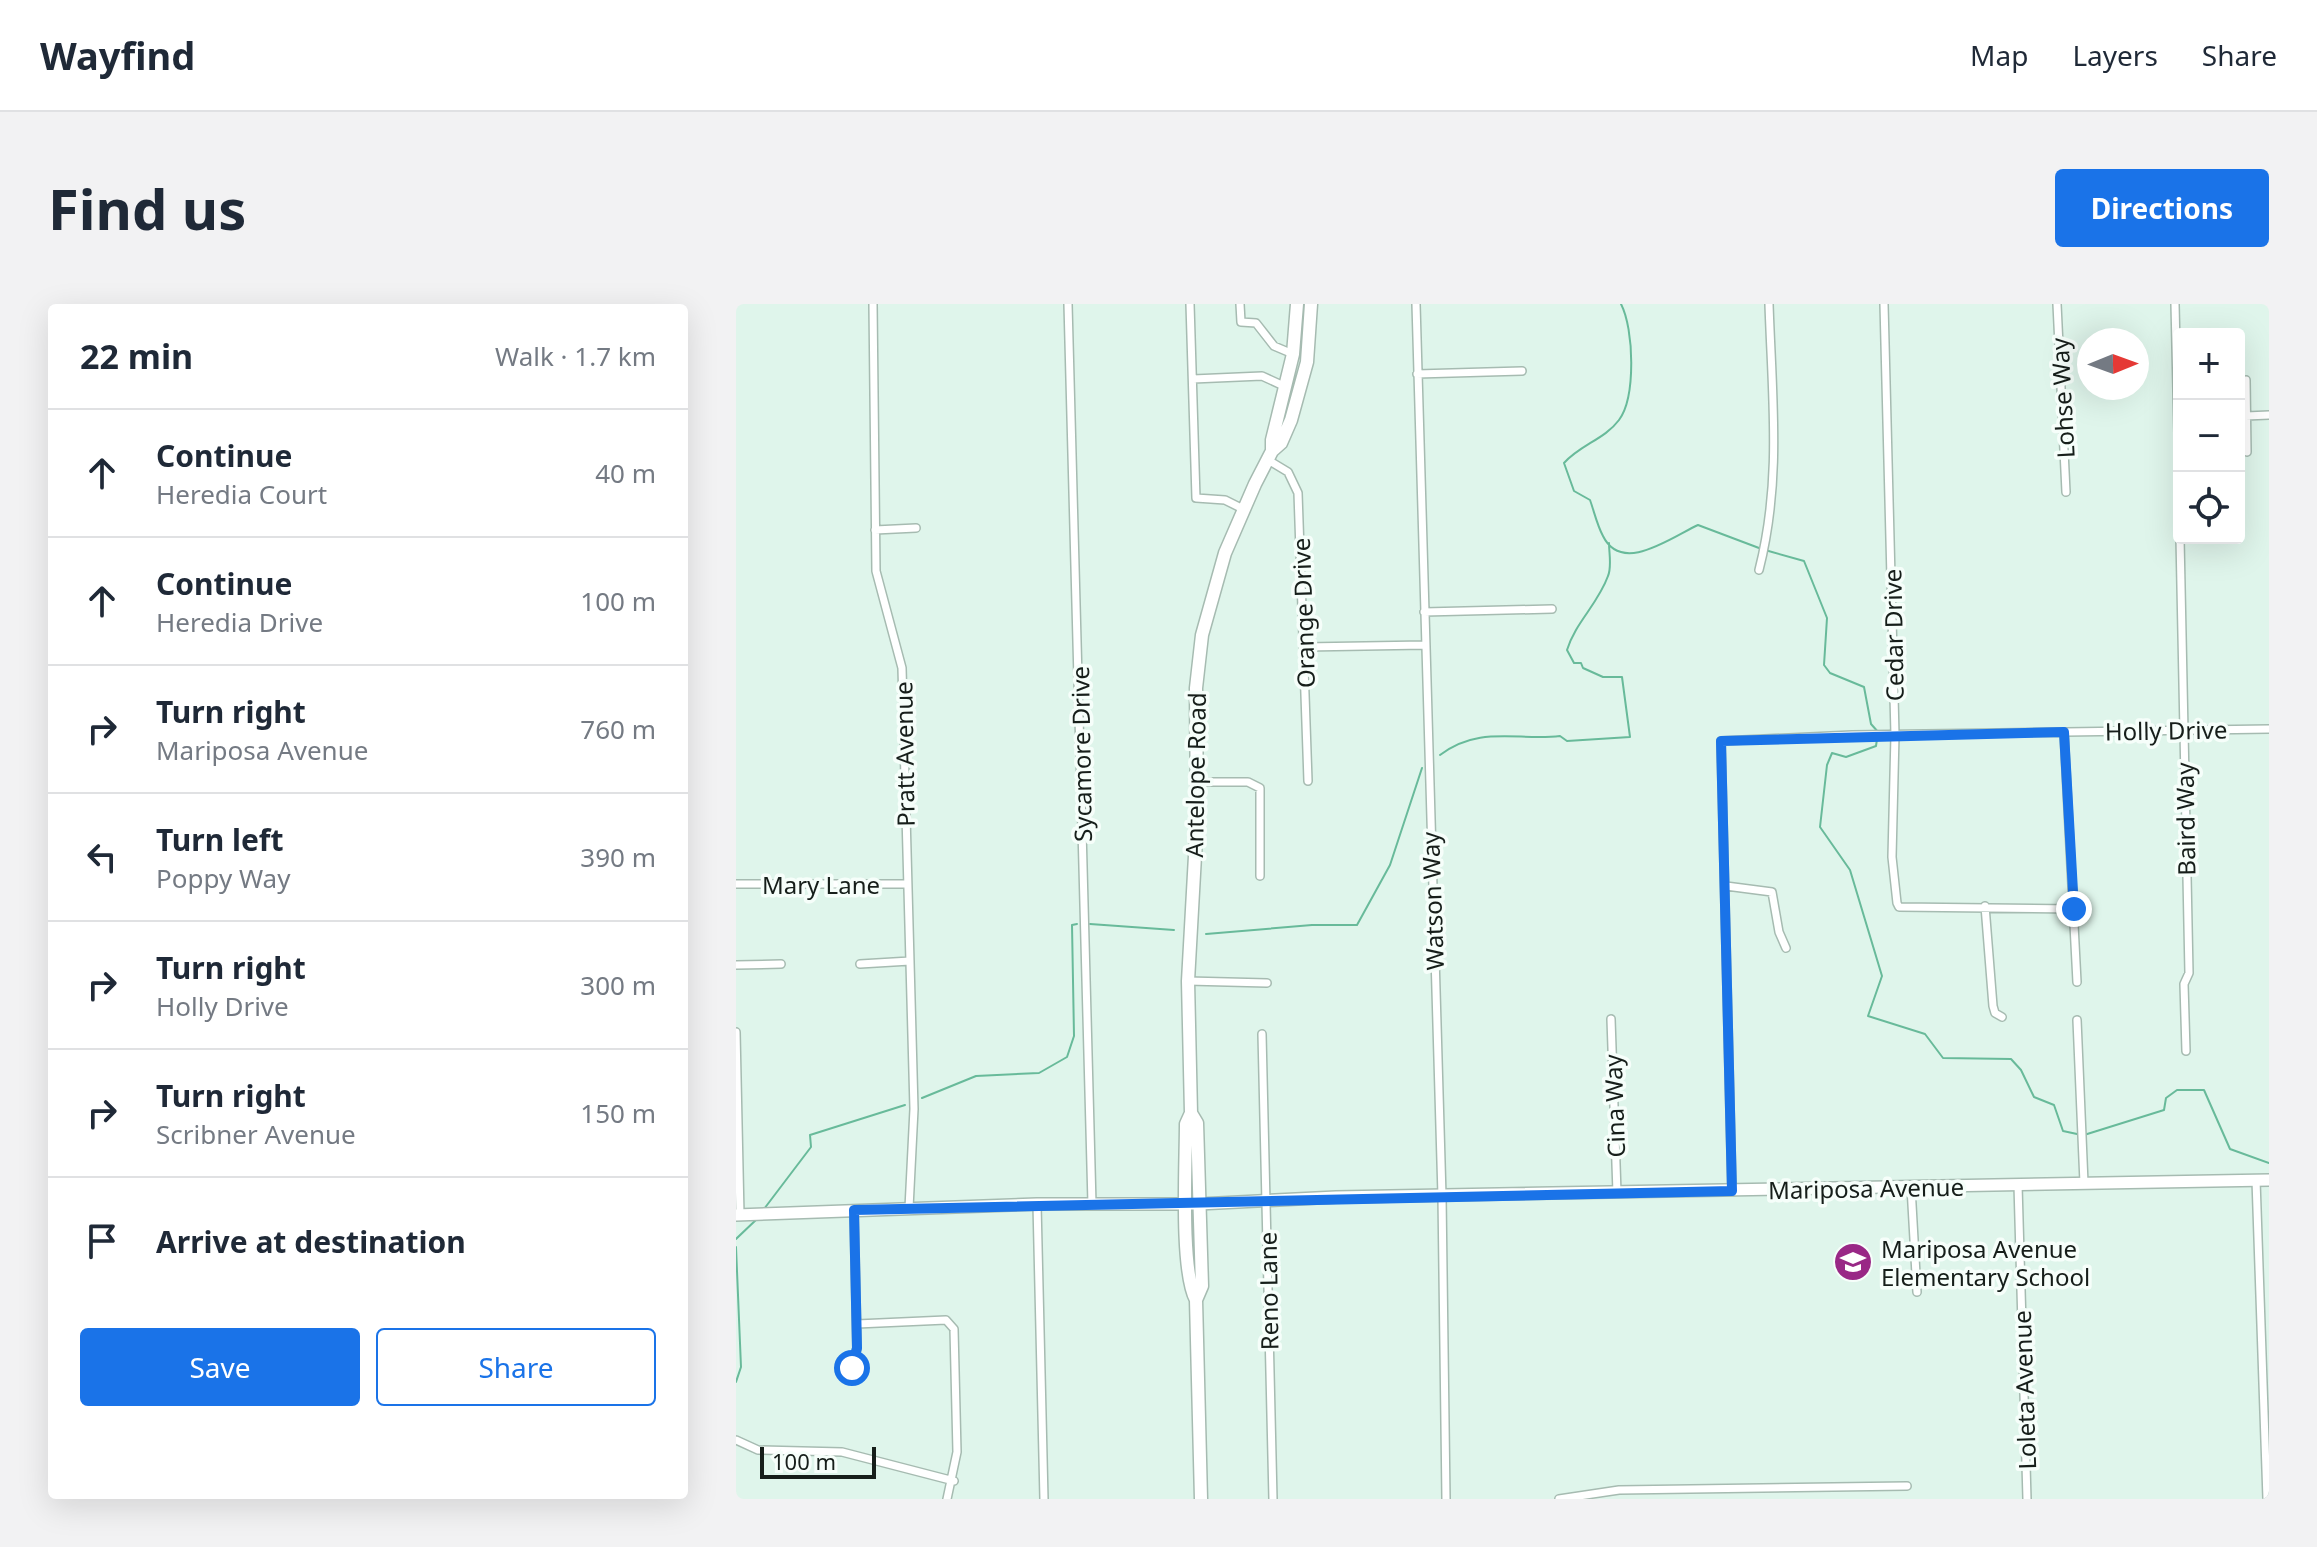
<!DOCTYPE html>
<html lang="en">
<head>
<meta charset="utf-8">
<style>
	:root { --surface:#fff; --page:#f2f2f3; --text:#1f2937; --muted:#747a83; --line:#e0e1e3; --accent:#1a73e8 }
	body { margin:0; font-family:"Noto Sans",sans-serif; background:var(--page); color:var(--text) }
	.controls { position:absolute; right:24px; top:24px; display:grid; overflow:hidden; border-radius:8px; box-shadow:0 8px 32px #0002 }
	.controls button { width:72px; height:72px; display:grid; place-items:center; padding:0; border:0; border-bottom:2px solid var(--line); background:var(--surface); color:var(--text); font:40px sans-serif }
	.compass { position:absolute; left:1341px; top:24px; width:72px; height:72px; border-radius:50%; background:var(--surface); box-shadow:0 8px 32px #0002; rotate:89deg }
	.scale { position:absolute; left:24px; bottom:20px; width:116px; box-sizing:border-box; padding-left:8px; border:4px solid #161e1a; border-top:0; font-size:22px; line-height:28px; white-space:nowrap; color:#161e1a; -webkit-text-stroke:6px #f6fefa; paint-order:stroke }
	.stop { position:absolute; width:24px; height:24px; margin:-18px; border:6px solid #1a73e8; border-radius:50%; background:#fff }
	.stop.end { background:#1a73e8; border-color:#fff; box-shadow:0 2px 8px #0008 }
	.list { margin:0; padding:0; list-style:none }
	h2 { display:flex; justify-content:space-between; align-items:center; height:104px; margin:0; padding:0 32px; font-size:34px }
	h2 small { font-size:26px; font-weight:400; color:var(--muted) }
	.list li { display:grid; grid-template-columns:52px 1fr auto; gap:24px; align-items:center; box-sizing:border-box; height:128px; padding:0 32px; border-top:2px solid var(--line) }
	.list b { display:block; font-size:30px; white-space:nowrap }
	.list p { margin:0; font-size:26px; white-space:nowrap; color:var(--muted) }
	.list em { font-size:26px; font-style:normal; color:var(--muted) }
	.actions { display:flex; gap:16px; padding:24px 32px }
	.actions a { flex:1; padding:18px 0; border:2px solid var(--accent); border-radius:8px; text-align:center; font-size:28px; color:var(--accent) }
	.actions .main { background:var(--accent); color:#fff }
	.icon { flex:none; width:44px; height:44px; fill:none; stroke:currentColor; stroke-width:2; stroke-linecap:round; stroke-linejoin:round }
	.map { position:relative; flex:none; width:1533px; height:1195px; overflow:hidden; border-radius:8px }
	header { display:flex; align-items:center; gap:48px; box-sizing:border-box; height:112px; padding:0 40px; background:var(--surface); border-bottom:2px solid var(--line) }
	header strong { font-size:38px }
	nav { display:flex; gap:44px; margin-inline-start:auto; font-size:28px }
	.intro { display:flex; align-items:center; justify-content:space-between; box-sizing:border-box; height:192px; padding:0 48px }
	h1 { margin:0; font-size:56px }
	.button { padding:20px 36px; border-radius:8px; background:var(--accent); color:#fff; font-size:28px; font-weight:700 }
	main { display:flex; gap:48px; padding:0 48px }
	aside { flex:1; background:var(--surface); border-radius:8px; box-shadow:0 8px 32px #0002 }
	.map>svg:first-child { display:block }
	.lines { fill:none; stroke-linecap:round; stroke-linejoin:round }
	.stream { stroke:#68ba9a; stroke-width:2 }
	.street-casing { stroke:#a6bbb1; stroke-width:10 }
	.secondary-casing { stroke:#a6bbb1; stroke-width:14 }
	.primary-casing { stroke:#a6bbb1; stroke-width:15 }
	.street { stroke:#fff; stroke-width:7 }
	.secondary { stroke:#fff; stroke-width:11 }
	.primary { stroke:#fff; stroke-width:12 }
	.route { stroke:#1a73e8; stroke-width:10 }
	.labels { text-anchor:middle; dominant-baseline:central; stroke-width:7; stroke-linejoin:round; paint-order:stroke }
	.street-label { font-size:24px; fill:#161e1a; stroke:#f6fefa }
	.poi-label { font-size:24px; fill:#161e1a; stroke:#f6fefa; text-anchor:start }
</style>
</head>
<body>
<header>
<strong>Wayfind</strong>
<nav><a>Map</a><a>Layers</a><a>Share</a></nav>
</header>
<div class="intro"><h1>Find us</h1><a class="button">Directions</a></div>
<main>
<aside>
<h2>22 min<small>Walk · 1.7 km</small></h2>
<ul class="list">
<li><svg class="icon" aria-label="ahead" viewBox="0 0 24 24"><path d="M12 20V5M6 11l6-6 6 6"/></svg><div><b>Continue</b><p>Heredia Court</p></div><em>40 m</em></li>
<li><svg class="icon" aria-label="ahead" viewBox="0 0 24 24"><path d="M12 20V5M6 11l6-6 6 6"/></svg><div><b>Continue</b><p>Heredia Drive</p></div><em>100 m</em></li>
<li><svg class="icon" aria-label="right" viewBox="0 0 24 24"><path d="M7 20v-9h11M14 6l5 5-5 5"/></svg><div><b>Turn right</b><p>Mariposa Avenue</p></div><em>760 m</em></li>
<li><svg class="icon" aria-label="left" viewBox="0 0 24 24"><path d="M17 20v-9H6M10 6l-5 5 5 5"/></svg><div><b>Turn left</b><p>Poppy Way</p></div><em>390 m</em></li>
<li><svg class="icon" aria-label="right" viewBox="0 0 24 24"><path d="M7 20v-9h11M14 6l5 5-5 5"/></svg><div><b>Turn right</b><p>Holly Drive</p></div><em>300 m</em></li>
<li><svg class="icon" aria-label="right" viewBox="0 0 24 24"><path d="M7 20v-9h11M14 6l5 5-5 5"/></svg><div><b>Turn right</b><p>Scribner Avenue</p></div><em>150 m</em></li>
<li><svg class="icon" aria-label="arrive" viewBox="0 0 24 24"><path d="M6 21V4h12l-3 4 3 4H6"/></svg><div><b>Arrive at destination</b></div></li>
</ul>
<div class="actions"><a class="main">Save</a><a>Share</a></div>
</aside>
<div class="map">
<svg width="1533" height="1195" viewBox="0 0 1533 1195">
	<rect width="100%" height="100%" fill="#dff5eb"/>
	<g class="lines">
		<path class="stream" d="M885,0C898,25 900,93 883,116C869,135 844,141 828,159L838,187L854,196C858,207 861,221 867,232C886,271 936,233 962,221L1023,244
			M1029,246L1068,257L1091,314L1088,361L1094,369L1128,383L1135,420L1143,429
			M1141,435L1140,442L1110,453L1096,449L1091,461L1084,523L1114,566L1146,672L1132,712L1189,730L1207,754L1275,755L1285,766L1298,793L1318,801L1327,827L1341,830
			M704,451C743,421 782,437 824,432L831,437L894,433L886,373H867L847,364L845,359H838L831,346C839,319 862,300 872,272C876,263 873,249 873,239
			M354,620L438,626
			M470,630L576,621H621L654,561L686,464
			M186,794L240,772L303,769L331,753L338,732L336,621L341,620
			M1348,831L1428,806L1430,794L1441,786H1468L1494,845L1533,859
			M28,905L75,843L74,831L169,801
			M0,935L22,914
			M0,943L5,1063L0,1078"/>
		<g class="street-casing">
			<path id="street" d="M137,0L140,267L166,364L178,805L173,904
				M332,0L356,900
				M454,0L460,194L489,196L507,205
				M504,0L505,18L520,19L538,42L557,50
				M680,0L706,892L710,1195
				M1148,0L1159,431L1156,553L1161,599L1163,603L1338,605
				M1321,0L1330,188
				M1439,0L1443,173
				M681,70L786,67
				M457,75L526,72L550,83
				M1510,76L1511,148
				M1510,112L1533,111
				M532,156L552,168L562,189L572,477
				M139,226L180,224
				M1444,234L1453,669L1448,680L1450,747
				M1023,266C1046,176 1036,92 1033,0
				M688,308L816,305
				M569,343L689,341
				M1328,428L1341,678
				M460,478H512L524,484V572
				M0,580H170
				M990,582L1036,588L1043,628L1050,644
				M1249,602L1257,702L1259,709L1266,713
				M124,660L174,657
				M0,661L45,660
				M452,677L531,679
				M875,715L881,889
				M1341,716L1348,879
				M0,728L4,911
				M526,730L537,1195
				M1520,876L1531,1195
				M1282,881L1291,1195
				M1175,883L1181,988
				M996,887L985,437L1116,431L1533,425
				M301,900L308,1195
				M121,1020L210,1016L218,1025L221,1148L211,1195
				M113,1073L121,1044L118,906
				M0,1136L22,1146L106,1148L218,1177
				M823,1195L883,1186L1171,1182"/>
		</g>
		<g class="secondary-casing">
			<path id="secondary" d="M0,911L301,900H463L600,893L1533,876"/>
		</g>
		<g class="primary-casing">
			<path id="primary" d="M536,147V136L557,50L561,0
				M455,809L450,820C450,860 444,966 460,996
				M465,1195L460,996L466,982L461,819L455,809L452,677L461,516L460,384L466,331L489,249L519,180L536,147L545,139L555,116L571,58L575,0"/>
		</g>
		<use href="#street" class="street"/>
		<use href="#secondary" class="secondary"/>
		<use href="#primary" class="primary"/>
	</g>
	<g class="lines">
		<path class="route" d="M116,1064L121,1044L118,906L996,887L985,437L1328,428L1338,605"/>
	</g>
	<defs>
		<g id="school-disc" transform="scale(2)"><circle r="9.5" fill="#992886" stroke="#f6fefa"/><path d="M0-5L7-2L0 1L-7-2ZM-4 1L0 2.5L4 1V4Q0 6-4 4Z" fill="#fff"/></g>
	</defs>
	<g fill-rule="evenodd">
		<use href="#school-disc" x="1117" y="958"/>
	</g>
	<g class="labels">
		<g class="street-label">
			<text transform="translate(1326 94) rotate(-93)">Lohse Way</text>
			<text transform="translate(567 309) rotate(-92)">Orange Drive</text>
			<text transform="translate(1157 331) rotate(-91)">Cedar Drive</text>
			<text transform="translate(1430 426) rotate(-1)">Holly Drive</text>
			<text transform="translate(168 450) rotate(-91)">Pratt Avenue</text>
			<text transform="translate(345 450) rotate(-91)">Sycamore Drive</text>
			<text transform="translate(459 471) rotate(-89)">Antelope Road</text>
			<text transform="translate(1449 515) rotate(-91)">Baird Way</text>
			<text x="85" y="580">Mary Lane</text>
			<text transform="translate(696 597) rotate(-92)">Watson Way</text>
			<text transform="translate(878 802) rotate(-92)">Cina Way</text>
			<text transform="translate(1130 884) rotate(-1)">Mariposa Avenue</text>
			<text transform="translate(532 987) rotate(-91)">Reno Lane</text>
			<text transform="translate(1288 1086) rotate(-92)">Loleta Avenue</text>
		</g>
		<g class="poi-label">
			<text x="1145" y="944">Mariposa Avenue<tspan x="1145" dy="28">Elementary School</tspan></text>
		</g>
	</g>
</svg>
<div class="controls">
<button>+</button>
<button>−</button>
<button><svg class="icon" aria-label="locate" viewBox="0 0 24 24"><circle cx="12" cy="12" r="6"/><path d="M12 2v4M12 18v4M2 12h4M18 12h4"/></svg></button>
</div>
<svg class="compass" viewBox="-18 -18 36 36"><path d="M0-13l5 13h-10z" fill="#e53935"/><path d="M0 13l5-13h-10z" fill="#747a83"/></svg>
<div class="scale">100 m</div>
<div class="stop" style="left:116px;top:1064px"></div>
<div class="stop end" style="left:1338px;top:605px"></div>
</div>
</main>
</body>
</html>
